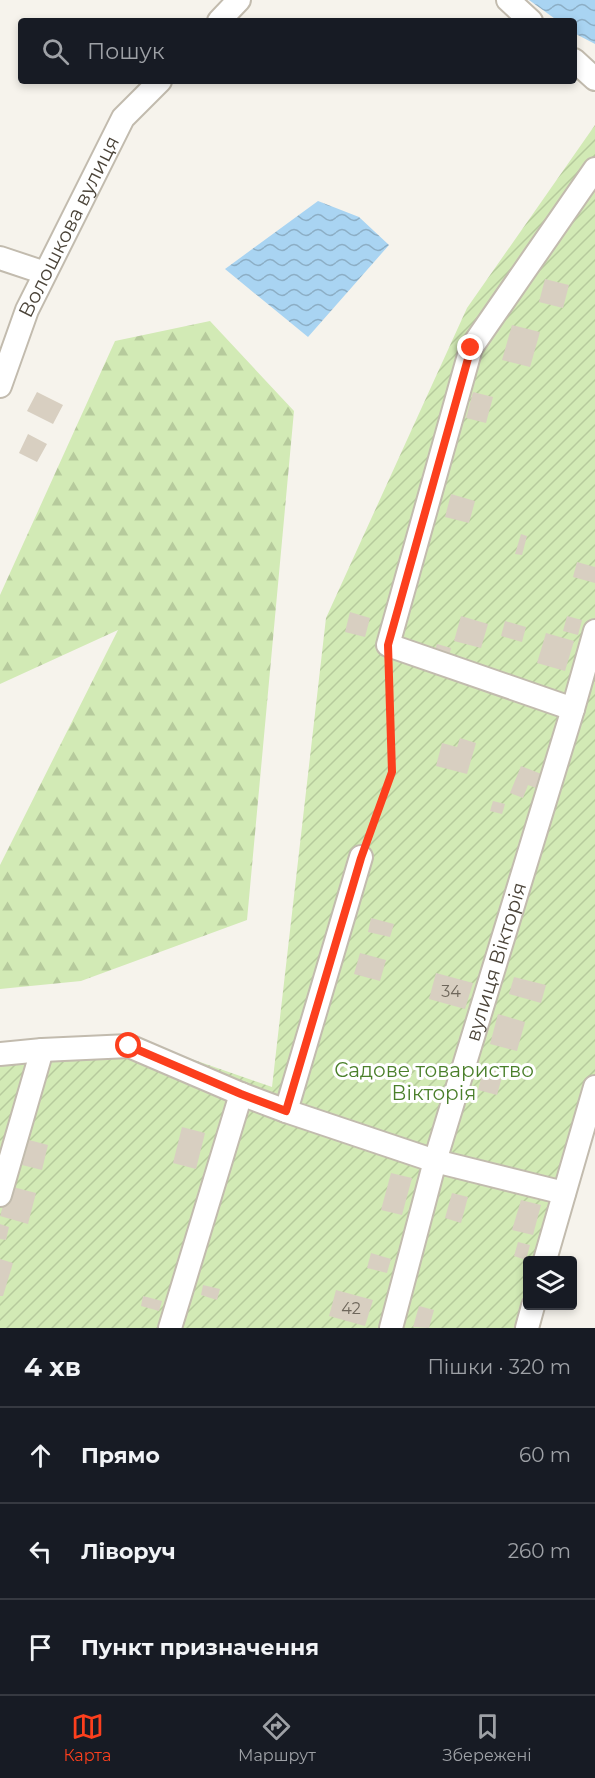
<!DOCTYPE html>
<html lang="uk">
<head>
<meta charset="utf-8">
<style>
	:root { --surface:#171b24; --page:#20242c; --text:#f1f3f6; --muted:#9ea1a6; --line:#363941; --accent:#fc3f1d }
	body { margin:0; font-family:Montserrat,sans-serif; background:var(--page); color:var(--text) }
	.controls { position:absolute; right:18px; bottom:18px; display:grid; overflow:hidden; border-radius:6px; box-shadow:0 3px 9px #0003 }
	.controls button { width:54px; height:54px; display:grid; place-items:center; padding:0; border:0; border-bottom:2px solid var(--line); background:var(--surface); color:var(--text); font:30px sans-serif }
	.stop { position:absolute; width:18px; height:18px; margin:-14px; border:4px solid #fc3f1d; border-radius:50%; background:#fff }
	.stop.end { background:#fc3f1d; border-color:#fff; box-shadow:0 2px 6px #0008 }
	.list { margin:0; padding:0; list-style:none }
	h2 { display:flex; justify-content:space-between; align-items:center; height:78px; margin:0; padding:0 24px; font-size:26px }
	h2 small { font-size:20px; font-weight:400; color:var(--muted) }
	.list li { display:grid; grid-template-columns:39px 1fr auto; gap:18px; align-items:center; box-sizing:border-box; height:96px; padding:0 24px; border-top:2px solid var(--line) }
	.list b { display:block; font-size:22px; white-space:nowrap }
	.list em { font-size:20px; font-style:normal; color:var(--muted) }
	.icon { flex:none; width:33px; height:33px; fill:none; stroke:currentColor; stroke-width:2; stroke-linecap:round; stroke-linejoin:round }
	.map { position:relative; flex:none; width:595px; height:1328px; overflow:hidden }
	.search { position:absolute; background:var(--surface); box-shadow:0 3px 9px #0003; left:18px; right:18px; top:18px; height:66px; display:flex; align-items:center; gap:15px; box-sizing:border-box; padding:0 21px; border-radius:6px; color:var(--muted); font-size:22px }
	.sheet { height:366px; background:var(--surface) }
	nav { display:flex; justify-content:space-around; align-items:center; box-sizing:border-box; height:84px; border-top:2px solid var(--line); background:var(--surface); font-size:16px; color:var(--muted) }
	nav a { display:grid; justify-items:center; gap:3px }
	nav .on { color:var(--accent) }
	.map>svg:first-child { display:block }
	.forest { fill:url(#forest-firs) }
	.garden { fill:url(#garden-furrows) }
	.water { fill:url(#water-waves) }
	.building { fill:#d8cfc1 }
	.lines { fill:none; stroke-linecap:round; stroke-linejoin:round }
	.minor-casing { stroke:#c2bbae; stroke-width:26 }
	.path { stroke:#c4b79f; stroke-width:4; stroke-dasharray:3 3; stroke-linecap:butt }
	.minor { stroke:#fff; stroke-width:22 }
	.route { stroke:#fc3f1d; stroke-width:8 }
	.labels { text-anchor:middle; dominant-baseline:central; stroke-width:6; stroke-linejoin:round; paint-order:stroke }
	.number-label { font-size:16px; fill:#6e675b }
	.street-label { font-size:20px; fill:#4b4439; stroke:#fff }
	.park-label { font-size:20px; fill:#4a7f2a; stroke:#fff }
</style>
</head>
<body>
<div class="map">
<svg width="595" height="1328" viewBox="0 0 595 1328">
	<defs>
		<pattern id="forest-firs" width="22" height="20" patternUnits="userSpaceOnUse" patternTransform="scale(1.5)"><rect width="22" height="20" fill="#d2eab5"/><path d="M5 1l3.5 6h-7zM16 11l3.5 6h-7z" fill="#b6ca9c"/></pattern>
		<pattern id="garden-furrows" width="10" height="10" patternUnits="userSpaceOnUse" patternTransform="scale(1.5)"><rect width="10" height="10" fill="#d2eab5"/><path d="M-1 1l2-2M0 10L10 0M9 11l2-2" fill="none" stroke="#b6ca9c"/></pattern>
		<pattern id="water-waves" width="16" height="10" patternUnits="userSpaceOnUse" patternTransform="scale(1.5)"><rect width="16" height="10" fill="#a9d4f2"/><path d="M0 5q4-4 8 0t8 0" fill="none" stroke="#8caec5"/></pattern>
	</defs>
	<rect width="100%" height="100%" fill="#f6f3ec"/>
	<path class="forest" d="M210,321L294,411L247,920L81,981L0,989V865L118,630L0,684V595L115,341Z"/>
	<path class="garden" d="M595,125V1105L552,1260H528V1306L534,1328H0V1049L131,1038L272,1087L326,618L467,308Z"/>
	<path class="water" d="M529,0H595V44L574,33V21H558Z
		M318,201L359,217L389,245L308,337L225,269Z"/>
	<path class="building" d="M545,279L569,285L563,308L539,302Z
		M512,325L540,332L530,367L502,360Z
		M37,392L63,405L53,424L27,411Z
		M473,392L493,397L486,423L466,418Z
		M28,434L47,444L37,462L19,453Z
		M451,494L475,501L469,523L445,517Z
		M521,534L527,536L522,555L515,554Z
		M577,562L595,567V583L573,577Z
		M350,612L370,618L365,637L345,632Z
		M461,616L488,624L481,648L454,641Z
		M567,616L582,620L578,635L563,631Z
		M505,621L526,627L522,642L501,636Z
		M546,633L574,641L565,671L537,663Z
		M437,644L451,648L449,657L434,653Z
		M460,738L476,743L467,774L436,766L442,743L457,747Z
		M521,766L544,775L539,789L528,785L523,798L510,793Z
		M493,801L505,804L502,814L490,811Z
		M371,918L394,924L390,937L368,932Z
		M360,953L386,960L380,981L354,974Z
		M436,973L473,983L465,1009L429,999Z
		M514,977L546,985L541,1003L509,994Z
		M498,1014L525,1022L517,1051L490,1044Z
		M484,1068L503,1073L497,1095L478,1090Z
		M182,1127L205,1133L196,1169L173,1163Z
		M29,1140L48,1145L42,1170L22,1165Z
		M391,1173L412,1178L402,1215L381,1210Z
		M9,1186L36,1193L28,1224L0,1216Z
		M452,1193L468,1197L461,1223L445,1218Z
		M521,1200L541,1205L533,1235L512,1230Z
		M0,1224L9,1227L6,1240L0,1239Z
		M518,1242L530,1245L526,1260L514,1256Z
		M371,1253L391,1259L387,1273L367,1268Z
		M0,1259L13,1263L3,1296H0Z
		M203,1285L220,1289L217,1300L201,1295Z
		M336,1290L373,1300L365,1326L329,1316Z
		M143,1296L162,1301L159,1311L141,1306Z
		M419,1306L434,1310L429,1328L413,1327Z"/>
	<g class="lines">
		<g class="minor-casing">
			<g id="minor">
				<path d="M508,0L531,21"/>
				<path d="M219,21L239,0"/>
				<path d="M574,60L595,79"/>
				<path d="M0,258L45,273"/>
				<path id="s1" d="M0,386L27,310L123,118L160,81"/>
				<path d="M573,709L388,645L471,348L595,169"/>
				<path d="M0,1054L42,1050L129,1046L241,1094L286,1111L435,1161L564,1193"/>
				<path d="M286,1111L361,857"/>
				<path d="M0,1195L42,1050"/>
				<path d="M545,1260L595,1087"/>
				<path d="M170,1328L241,1094"/>
				<path id="s2" d="M391,1328L435,1161L573,709L595,631"/>
				<path d="M527,1328L533,1306"/>
			</g>
		</g>
		<path class="path" d="M368,840L392,772L388,666"/>
		<use href="#minor" class="minor"/>
	</g>
	<g class="lines">
		<path class="route" d="M129,1046L241,1094L286,1111L361,858L392,772L388,645L471,348"/>
	</g>
	<g class="labels">
		<g class="number-label">
			<text x="451" y="991">34</text>
			<text x="351" y="1308">42</text>
		</g>
		<g class="street-label">
			<text stroke="none"><textPath href="#s1" startOffset="174">Волошкова вулиця</textPath></text>
			<text stroke="none"><textPath href="#s2" startOffset="381">вулиця Вікторія</textPath></text>
		</g>
		<g class="park-label">
			<text x="434" y="1070">Садове товариство<tspan x="434" dy="23">Вікторія</tspan></text>
		</g>
	</g>
</svg>
<div class="controls">
<button><svg class="icon" aria-label="layers" viewBox="0 0 24 24"><path d="M12 4l9 5-9 5-9-5zM3 14l9 5 9-5"/></svg></button>
</div>
<div class="stop" style="left:129px;top:1046px"></div>
<div class="stop end" style="left:471px;top:348px"></div>
<div class="search"><svg class="icon" aria-label="search" viewBox="0 0 24 24"><circle cx="10" cy="10" r="6"/><path d="M15 15l6 6"/></svg>Пошук</div>
</div>
<section class="sheet">
<h2>4 хв<small>Пішки · 320 m</small></h2>
<ul class="list">
<li><svg class="icon" aria-label="ahead" viewBox="0 0 24 24"><path d="M12 20V5M6 11l6-6 6 6"/></svg><div><b>Прямо</b></div><em>60 m</em></li>
<li><svg class="icon" aria-label="left" viewBox="0 0 24 24"><path d="M17 20v-9H6M10 6l-5 5 5 5"/></svg><div><b>Ліворуч</b></div><em>260 m</em></li>
<li><svg class="icon" aria-label="arrive" viewBox="0 0 24 24"><path d="M6 21V4h12l-3 4 3 4H6"/></svg><div><b>Пункт призначення</b></div></li>
</ul>
</section>
<nav>
<a class="on"><svg class="icon" aria-label="map" viewBox="0 0 24 24"><path d="M3 6l6-2 6 2 6-2v14l-6 2-6-2-6 2zM9 4v14M15 6v14"/></svg>Карта</a>
<a><svg class="icon" aria-label="directions" viewBox="0 0 24 24"><path d="M12 3l9 9-9 9-9-9zM9 14v-3h6M13 9l2 2-2 2"/></svg>Маршрут</a>
<a><svg class="icon" aria-label="saved" viewBox="0 0 24 24"><path d="M7 4h10v16l-5-4-5 4z"/></svg>Збережені</a>
</nav>
</body>
</html>
